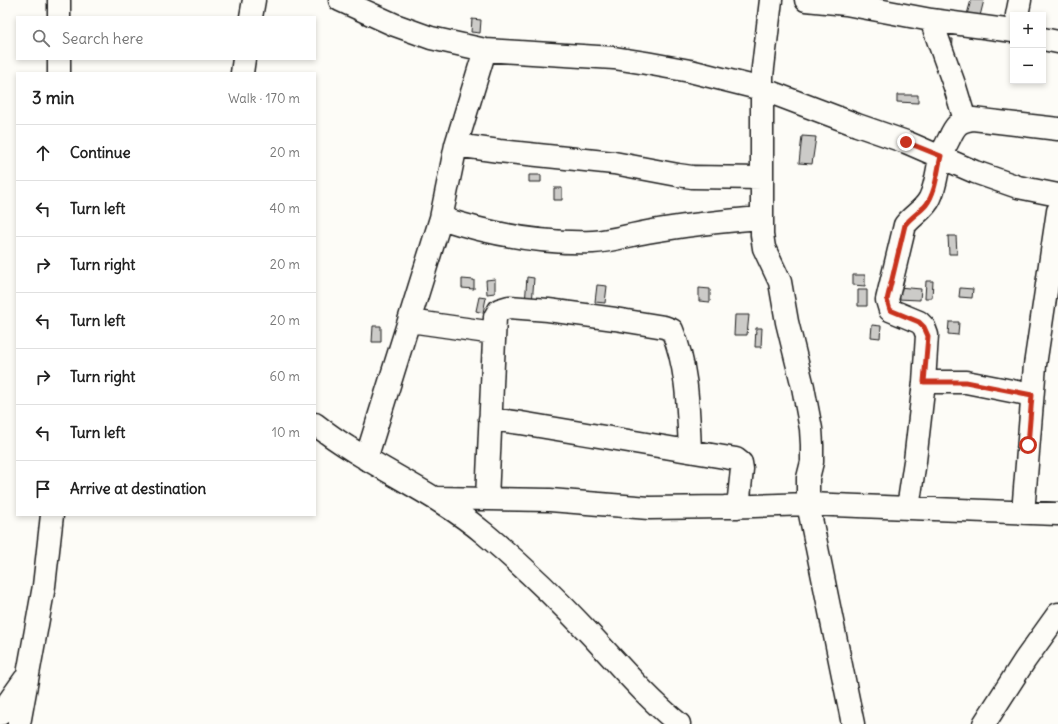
<!DOCTYPE html>
<html lang="en">
<head>
<meta charset="utf-8">
<style>
	:root { --surface:#fff; --page:#f2f2f2; --text:#222; --muted:#767676; --line:#e0e0e0 }
	body { margin:0; font-family:Delius,sans-serif; background:var(--page); color:var(--text) }
	.controls { position:absolute; right:12px; top:12px; display:grid; overflow:hidden; border-radius:0px; box-shadow:0 2px 6px #0003 }
	.controls button { width:36px; height:36px; display:grid; place-items:center; padding:0; border:0; border-bottom:1px solid var(--line); background:var(--surface); color:var(--text); font:20px sans-serif }
	.stop { position:absolute; width:12px; height:12px; margin:-9px; border:3px solid #c8321e; border-radius:50%; background:#fff }
	.stop.end { background:#c8321e; border-color:#fff; box-shadow:0 1px 4px #0008 }
	.list { margin:0; padding:0; list-style:none }
	h2 { display:flex; justify-content:space-between; align-items:center; height:52px; margin:0; padding:0 16px; font-size:17px }
	h2 small { font-size:13px; font-weight:400; color:var(--muted) }
	.list li { display:grid; grid-template-columns:26px 1fr auto; gap:12px; align-items:center; box-sizing:border-box; height:56px; padding:0 16px; border-top:1px solid var(--line) }
	.list b { display:block; font-size:15px; white-space:nowrap }
	.list em { font-size:13px; font-style:normal; color:var(--muted) }
	.icon { flex:none; width:22px; height:22px; fill:none; stroke:currentColor; stroke-width:2; stroke-linecap:round; stroke-linejoin:round }
	.map { position:relative; flex:none; width:1058px; height:724px; overflow:hidden }
	.search { position:absolute; background:var(--surface); box-shadow:0 2px 6px #0003; left:16px; top:16px; width:300px; height:44px; display:flex; align-items:center; gap:10px; box-sizing:border-box; padding:0 14px; border-radius:0px; color:var(--muted); font-size:15px }
	.panel { position:absolute; background:var(--surface); box-shadow:0 2px 6px #0003; left:16px; top:72px; width:300px; height:444px; border-radius:0px }
	.map>svg:first-child { display:block }
	.building { fill:#cccbc8; stroke:#1c1c1c }
	.lines { fill:none; stroke-linecap:round; stroke-linejoin:round }
	.minor-casing { stroke:#1c1c1c; stroke-width:25 }
	.minor { stroke:#fdfcf7; stroke-width:22 }
	.route { stroke:#c8321e; stroke-width:5 }
</style>
</head>
<body>
<div class="map">
<svg width="1058" height="724" viewBox="0 0 1058 724">
	<rect width="100%" height="100%" fill="#fdfcf7"/>
	<filter id="ink" filterUnits="userSpaceOnUse"><feTurbulence type="fractalNoise" baseFrequency=".025" numOctaves="2"/><feDisplacementMap in="SourceGraphic" scale="8" xChannelSelector="R" yChannelSelector="G"/><feConvolveMatrix kernelMatrix="1 2 1 2 8 2 1 2 1" color-interpolation-filters="sRGB"/></filter>
	<g filter="url(#ink)">
		<path class="building" d="M971,0H984L979,20L966,18Z
			M472,19L481,20L480,33L471,32Z
			M945,39H953L952,54Z
			M897,95H918V103L897,102Z
			M802,136L816,137L812,164L799,163Z
			M529,175H541V182H529Z
			M554,188H562V200H554Z
			M948,236H956L957,254H949Z
			M853,275H865V286L853,285Z
			M527,277L534,278L532,304H525Z
			M462,279L474,280V289L462,288Z
			M495,279V293L487,294L486,280Z
			M926,281H933L932,298H925Z
			M597,285L607,286L605,303L595,302Z
			M898,287L921,289L920,300L897,299Z
			M699,288L710,289V302L699,301Z
			M960,288L973,289L972,298L959,297Z
			M858,290H867V306H858Z
			M479,297L486,298L483,313L476,311Z
			M735,315H749L747,335H734Z
			M949,322H959L958,335L948,334Z
			M872,325L881,326L880,338L871,337Z
			M373,326H381V342H372Z
			M756,328H762L761,347H755Z"/>
		<g class="lines">
			<g class="minor-casing">
				<path id="minor" d="M59,0V17
					M340,0L395,25L431,38L485,50L614,58L646,63L690,71L762,89L857,125L906,142L975,172L1018,187L1058,195
					M771,0L762,76V235L764,248L780,282L787,322L803,387L811,429L812,445V462L808,478V504L853,724
					M806,0L846,4L931,20L1013,31
					M1017,15L1020,0
					M251,17L254,0
					M931,20L955,87L965,120
					M1043,39L1058,42
					M59,59V73
					M242,73L244,59
					M456,145L499,151L614,163L678,175L692,177L762,178
					M441,218C490,234 542,244 593,242C612,241 629,235 647,232C685,225 723,221 762,218
					M410,321L494,333
					M924,382H966L1032,395
					M490,419L521,423L736,459L741,463L742,469L738,507
					M315,424C368,466 433,490 485,534C522,565 557,599 590,634C619,665 646,697 679,724
					M366,459L441,218L456,145L485,50
					M437,498L550,500L649,508L724,507L808,504L1058,514
					M487,499L495,317L499,310L509,307L548,310L615,319L664,327L672,330C688,368 688,409 690,450
					M908,508L915,461L924,382L927,335L924,327L919,322L890,310L887,300L905,225C913,215 925,209 930,198C936,186 937,171 940,159C942,152 946,145 949,139C955,126 958,121 973,119L1058,129
					M1023,513L1035,365L1058,211
					M0,714L25,679
					M19,724L44,586L52,515
					M984,724L1025,660L1058,614"/>
			</g>
			<use href="#minor" class="minor"/>
		</g>
	</g>
	<g class="lines" filter="url(#ink)">
		<path class="route" d="M906,142L941,156C937,172 936,192 926,205C920,212 911,217 905,225L887,300L890,310L919,322L924,327L928,336L924,382H966L1032,395L1028,445"/>
	</g>
</svg>
<div class="controls">
<button>+</button>
<button>−</button>
</div>
<div class="stop" style="left:1028px;top:445px"></div>
<div class="stop end" style="left:906px;top:142px"></div>
<div class="search"><svg class="icon" aria-label="search" viewBox="0 0 24 24"><circle cx="10" cy="10" r="6"/><path d="M15 15l6 6"/></svg>Search here</div>
<section class="panel">
<h2>3 min<small>Walk · 170 m</small></h2>
<ul class="list">
<li><svg class="icon" aria-label="ahead" viewBox="0 0 24 24"><path d="M12 20V5M6 11l6-6 6 6"/></svg><div><b>Continue</b></div><em>20 m</em></li>
<li><svg class="icon" aria-label="left" viewBox="0 0 24 24"><path d="M17 20v-9H6M10 6l-5 5 5 5"/></svg><div><b>Turn left</b></div><em>40 m</em></li>
<li><svg class="icon" aria-label="right" viewBox="0 0 24 24"><path d="M7 20v-9h11M14 6l5 5-5 5"/></svg><div><b>Turn right</b></div><em>20 m</em></li>
<li><svg class="icon" aria-label="left" viewBox="0 0 24 24"><path d="M17 20v-9H6M10 6l-5 5 5 5"/></svg><div><b>Turn left</b></div><em>20 m</em></li>
<li><svg class="icon" aria-label="right" viewBox="0 0 24 24"><path d="M7 20v-9h11M14 6l5 5-5 5"/></svg><div><b>Turn right</b></div><em>60 m</em></li>
<li><svg class="icon" aria-label="left" viewBox="0 0 24 24"><path d="M17 20v-9H6M10 6l-5 5 5 5"/></svg><div><b>Turn left</b></div><em>10 m</em></li>
<li><svg class="icon" aria-label="arrive" viewBox="0 0 24 24"><path d="M6 21V4h12l-3 4 3 4H6"/></svg><div><b>Arrive at destination</b></div></li>
</ul>
</section>
</div>
</body>
</html>
